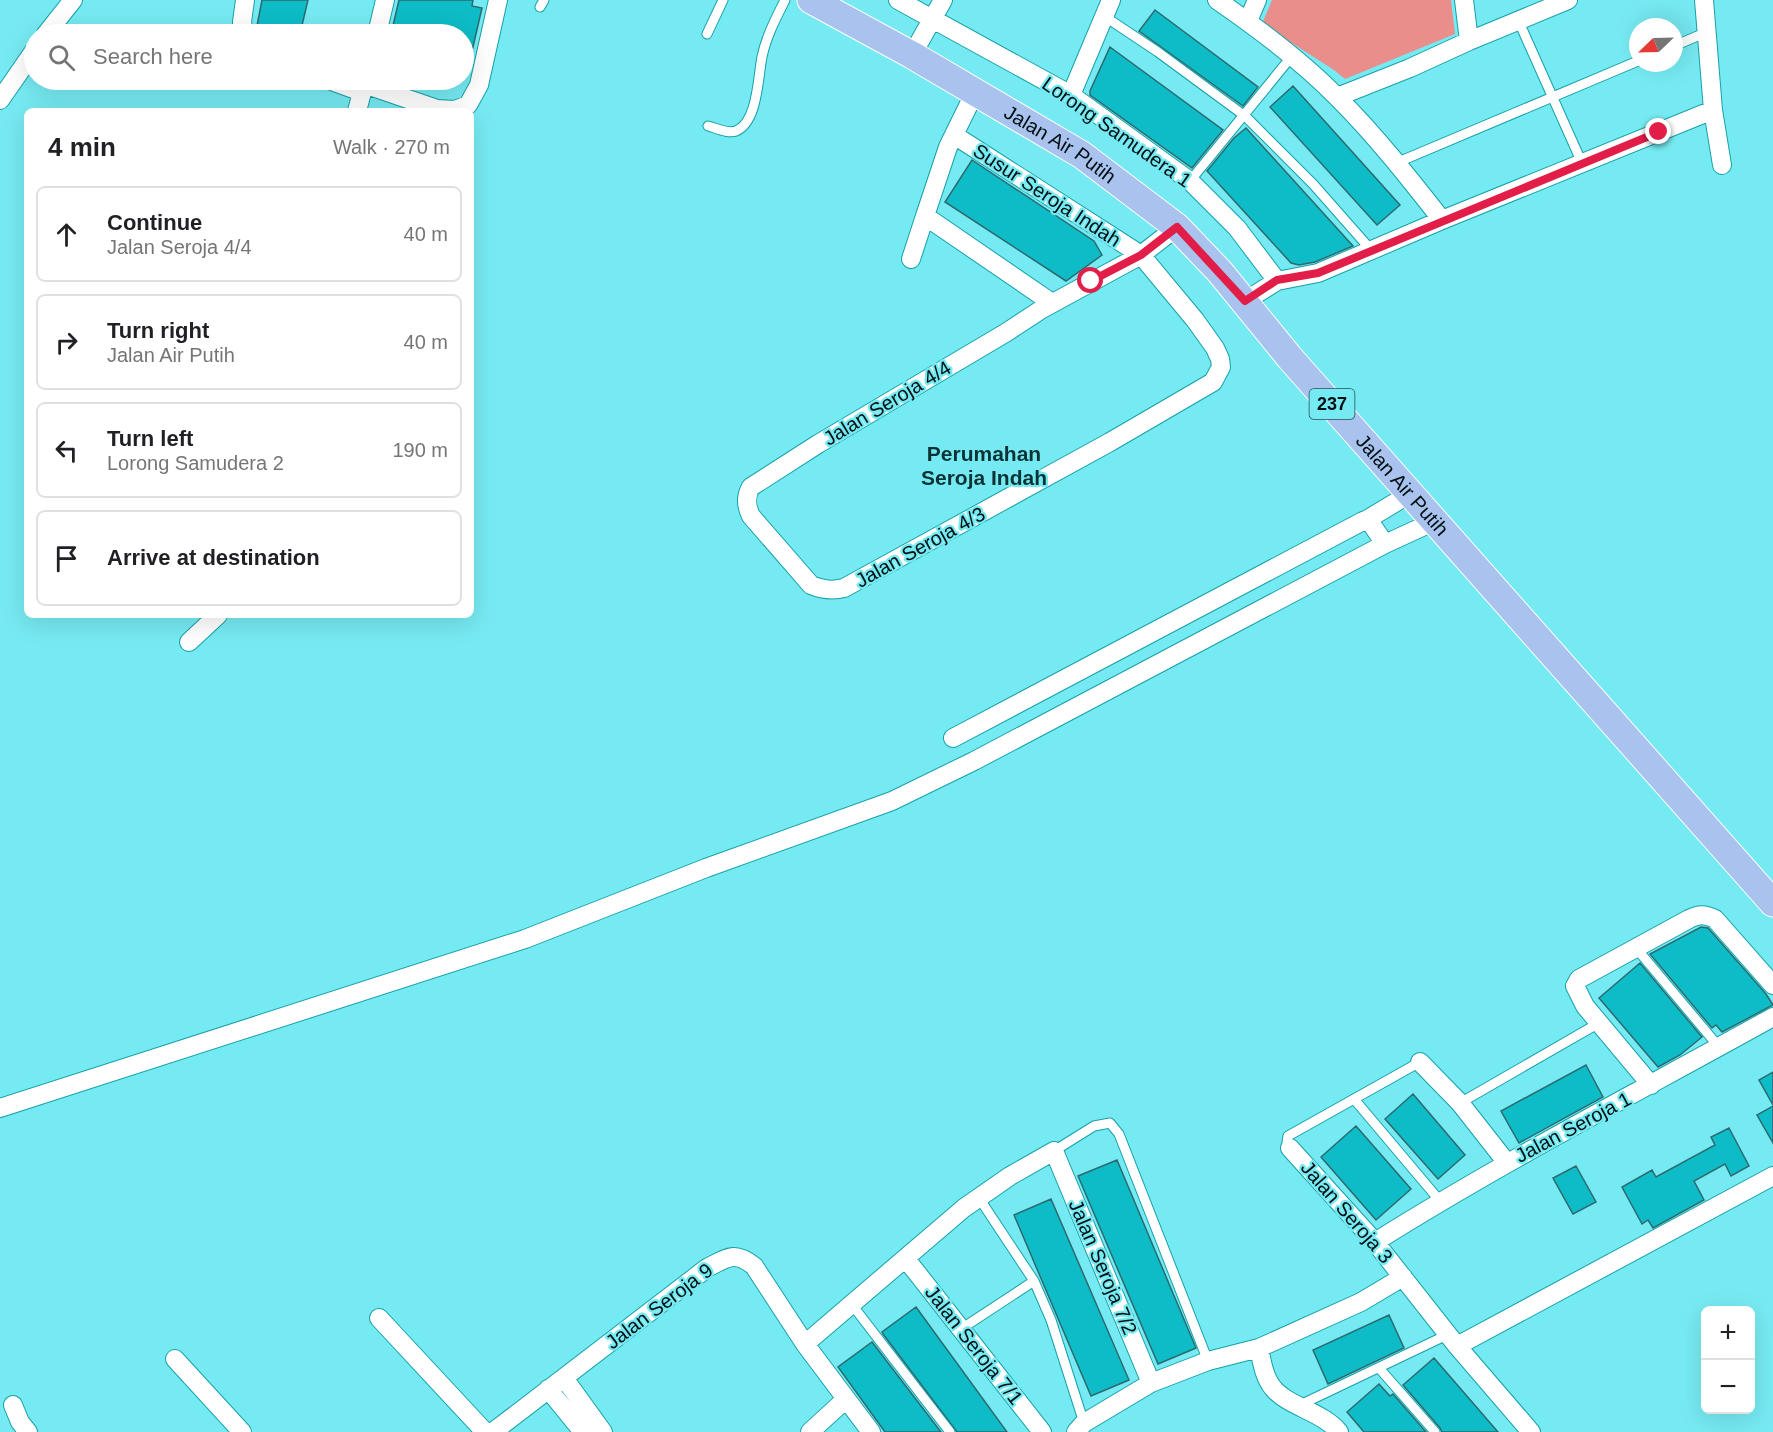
<!DOCTYPE html>
<html lang="en">
<head>
<meta charset="utf-8">
<style>
	:root { --surface:#fff; --page:#f6f6f6; --text:#202124; --muted:#757577; --line:#e0e0e0 }
	body { margin:0; font-family:Helvetica,sans-serif; background:var(--page); color:var(--text) }
	.controls { position:absolute; right:18px; bottom:18px; display:grid; overflow:hidden; border-radius:9px; box-shadow:0 6px 24px #0002 }
	.controls button { width:54px; height:54px; display:grid; place-items:center; padding:0; border:0; border-bottom:2px solid var(--line); background:var(--surface); color:var(--text); font:30px sans-serif }
	.compass { position:absolute; left:1629px; top:18px; width:54px; height:54px; border-radius:50%; background:var(--surface); box-shadow:0 6px 24px #0002; rotate:247deg }
	.stop { position:absolute; width:18px; height:18px; margin:-14px; border:4px solid #e11d48; border-radius:50%; background:#fff }
	.stop.end { background:#e11d48; border-color:#fff; box-shadow:0 2px 6px #0008 }
	.list { margin:0; padding:0; list-style:none }
	h2 { display:flex; justify-content:space-between; align-items:center; height:78px; margin:0; padding:0 24px; font-size:26px }
	h2 small { font-size:20px; font-weight:400; color:var(--muted) }
	.list li { display:grid; grid-template-columns:39px 1fr auto; gap:18px; align-items:center; box-sizing:border-box; height:96px; margin:0 12px 12px; padding:0 12px; border:2px solid var(--line); border-radius:9px }
	.list b { display:block; font-size:22px; white-space:nowrap }
	.list p { margin:0; font-size:20px; white-space:nowrap; color:var(--muted) }
	.list em { font-size:20px; font-style:normal; color:var(--muted) }
	.icon { flex:none; width:33px; height:33px; fill:none; stroke:currentColor; stroke-width:2; stroke-linecap:round; stroke-linejoin:round }
	.map { position:relative; flex:none; width:1773px; height:1432px; overflow:hidden }
	.search { position:absolute; background:var(--surface); box-shadow:0 6px 24px #0002; left:24px; top:24px; width:450px; height:66px; display:flex; align-items:center; gap:15px; box-sizing:border-box; padding:0 21px; border-radius:33px; color:var(--muted); font-size:22px }
	.panel { position:absolute; background:var(--surface); box-shadow:0 6px 24px #0002; left:24px; top:108px; width:450px; height:510px; border-radius:9px }
	.map>svg:first-child { display:block }
	.green { fill:#ea8e8c }
	.building { fill:#0dbcc6; stroke:#2d6a6f; stroke-width:1.5 }
	.lines { fill:none; stroke-linecap:round; stroke-linejoin:round }
	.service-casing { stroke:#17a0a8; stroke-width:11 }
	.minor-casing { stroke:#17a0a8; stroke-width:20 }
	.primary-casing { stroke:#fff; stroke-width:29 }
	.service { stroke:#fff; stroke-width:9 }
	.minor { stroke:#fff; stroke-width:18 }
	.primary { stroke:#a9c2ee; stroke-width:27 }
	.route { stroke:#e11d48; stroke-width:8 }
	.labels { text-anchor:middle; dominant-baseline:central; stroke-width:4.5; stroke-linejoin:round; paint-order:stroke }
	.shield { fill:#76eaf2; stroke:#235155; stroke-width:1.5 }
	.shield-label { font-size:18px; font-weight:bold; fill:#001012 }
	.street-label { font-size:20px; fill:#001012; stroke:#76eaf2 }
	.neighbourhood-label { font-size:21px; font-weight:bold; fill:#0b3234; stroke:#76eaf2 }
</style>
</head>
<body>
<div class="map">
<svg width="1773" height="1432" viewBox="0 0 1773 1432">
	<rect width="100%" height="100%" fill="#76eaf2"/>
	<path class="green" d="M1272,0H1451L1455,34L1345,79L1334,70L1262,24Z"/>
	<path class="building" d="M262,0H308L300,34L257,26Z
		M399,0H473L472,6L482,8L469,64L464,63V34H391Z
		M1155,10L1258,87L1243,106L1139,31Z
		M1110,47L1223,130L1192,168L1090,95V91Z
		M1293,86L1400,205L1377,225L1270,107Z
		M1246,128L1353,246L1315,262L1299,265L1291,263L1207,171L1234,138Z
		M972,160L1094,241L1102,255L1066,281L945,202Z
		M1701,927L1708,928L1766,994L1773,1005L1722,1032L1716,1025L1712,1028L1650,954Z
		M1640,963L1702,1037L1680,1055L1658,1067L1599,998Z
		M1586,1065L1603,1097L1519,1143L1501,1111Z
		M1773,1072V1105L1759,1080Z
		M1413,1094L1465,1155L1438,1179L1385,1119Z
		M1773,1106V1143L1757,1115Z
		M1356,1126L1411,1189L1376,1220L1321,1157Z
		M1729,1128L1749,1166L1731,1176L1725,1164L1694,1181L1704,1200L1653,1228L1648,1220L1642,1224L1622,1187L1652,1170L1656,1177L1715,1145L1711,1137Z
		M1117,1160L1196,1348L1158,1364L1078,1176Z
		M1576,1166L1596,1202L1573,1214L1553,1178Z
		M1051,1199L1129,1380L1091,1396L1014,1215Z
		M916,1307L1007,1432H957L883,1334L882,1332Z
		M1389,1315L1404,1348L1328,1384L1313,1350Z
		M872,1342L941,1432H885L838,1367Z
		M1434,1358L1498,1432H1442L1440,1428L1403,1385Z
		M1379,1384L1390,1396L1393,1394L1426,1432H1364L1347,1412Z"/>
	<g class="lines">
		<g class="service-casing">
			<path id="service" d="M540,7L544,0
				M1104,16L1158,52L1245,116L1313,184L1372,251
				M1519,22L1582,163
				M707,34L723,0
				M1674,46L1707,32
				M708,126C716,128 728,134 736,131C758,122 758,76 762,57C766,37 776,18 785,0
				M1396,163L1638,61
				M1190,181L1292,56
				M1636,948L1719,1047
				M1354,1099L1440,1201
				M1460,1103L1599,1023
				M1290,1148L1287,1142L1288,1136L1420,1062
				M1054,1151L1094,1126L1110,1123L1119,1134L1208,1361
				M979,1198L1034,1281L1051,1320L1084,1423
				M853,1306L950,1432
				M961,1329L1034,1281
				M1379,1368L1435,1432
				M1300,1405L1449,1334"/>
		</g>
		<g class="minor-casing">
			<path id="minor" d="M898,0L1071,95L1190,181L1237,228L1277,281
				M1217,0C1259,29 1302,61 1338,98C1376,136 1409,178 1442,220
				M1464,0L1469,41
				M1704,0L1713,110L1722,165
				M1248,21L1257,0
				M46,34L73,0
				M244,34L242,22L245,0
				M377,34L385,0
				M912,55L943,0
				M329,80L362,92
				M364,84L437,109L455,110L468,105L479,85L498,0
				M975,92L948,147L925,216L1052,303
				M1071,95L1111,0
				M1337,97L1410,68L1469,41L1568,0
				M0,100L34,51
				M357,111L365,81
				M954,135L1141,255L1195,320L1215,348L1220,359L1221,367L1213,382L1110,442L844,588C832,591 823,590 811,585L751,516C746,506 745,497 751,487L818,444L1007,332L1042,309L1141,255L1177,227
				M911,259L925,216
				M1245,301L1277,281L1318,273L1442,220L1713,110
				M1368,519L1411,493
				M189,642L218,615
				M953,738L1363,521L1368,519L1385,544
				M1420,1062L1460,1103L1507,1163
				M1651,1085L1585,1006L1575,986L1579,979L1689,919C1699,914 1705,914 1715,919L1773,985
				M0,1108L525,939L706,868L892,801L974,761L1385,544L1435,521
				M1290,1148L1375,1242L1457,1346L1531,1432
				M1375,1242C1504,1161 1640,1091 1773,1017
				M906,1259L1042,1432
				M379,1318L485,1432
				M805,1344L964,1208L1010,1176L1054,1151L1151,1383
				M1457,1346L1773,1176
				M1259,1348C1262,1362 1264,1377 1273,1388C1287,1406 1323,1412 1339,1432
				M175,1359L242,1432
				M564,1378L603,1432
				M548,1389L583,1432
				M13,1405L20,1422L28,1432
				M493,1432L707,1268C727,1258 734,1250 754,1266L805,1344L871,1432
				M810,1432L846,1399
				M1076,1432L1084,1423L1151,1383L1208,1361L1259,1348L1361,1302L1403,1277"/>
		</g>
		<g class="primary-casing">
			<g id="primary">
				<path id="s1" d="M811,0L912,55L1082,155L1177,227L1220,272L1290,358L1773,903"/>
			</g>
		</g>
		<use href="#service" class="service"/>
		<use href="#minor" class="minor"/>
		<use href="#primary" class="primary"/>
	</g>
	<g class="lines">
		<path class="route" d="M1091,281L1141,255L1177,227L1245,301L1277,280L1318,273L1659,132"/>
	</g>
	<g class="labels">
		<rect class="shield" x="1309.5" y="389" width="45" height="30" rx="4.5"/>
		<g class="shield-label">
			<text x="1332" y="404">237</text>
		</g>
		<g class="street-label">
			<text transform="translate(1117 132) rotate(35)">Lorong Samudera 1</text>
			<text stroke="none"><textPath href="#s1" startOffset="288">Jalan Air Putih</textPath></text>
			<text transform="translate(1047 195) rotate(33)">Susur Seroja Indah</text>
			<text transform="translate(887 403) rotate(-31)">Jalan Seroja 4/4</text>
			<text stroke="none"><textPath href="#s1" startOffset="774">Jalan Air Putih</textPath></text>
			<text transform="translate(920 547) rotate(-29)">Jalan Seroja 4/3</text>
			<text transform="translate(1573 1127) rotate(-28)">Jalan Seroja 1</text>
			<text transform="translate(1347 1212) rotate(49)">Jalan Seroja 3</text>
			<text transform="translate(1103 1267) rotate(67)">Jalan Seroja 7/2</text>
			<text transform="translate(659 1306) rotate(-37)">Jalan Seroja 9</text>
			<text transform="translate(974 1345) rotate(52)">Jalan Seroja 7/1</text>
		</g>
		<g class="neighbourhood-label">
			<text x="984" y="453">Perumahan<tspan x="984" dy="24">Seroja Indah</tspan></text>
		</g>
	</g>
</svg>
<div class="controls">
<button>+</button>
<button>−</button>
</div>
<svg class="compass" viewBox="-18 -18 36 36"><path d="M0-13l5 13h-10z" fill="#e53935"/><path d="M0 13l5-13h-10z" fill="#757577"/></svg>
<div class="stop" style="left:1091px;top:281px"></div>
<div class="stop end" style="left:1659px;top:132px"></div>
<div class="search"><svg class="icon" aria-label="search" viewBox="0 0 24 24"><circle cx="10" cy="10" r="6"/><path d="M15 15l6 6"/></svg>Search here</div>
<section class="panel">
<h2>4 min<small>Walk · 270 m</small></h2>
<ul class="list">
<li><svg class="icon" aria-label="ahead" viewBox="0 0 24 24"><path d="M12 20V5M6 11l6-6 6 6"/></svg><div><b>Continue</b><p>Jalan Seroja 4/4</p></div><em>40 m</em></li>
<li><svg class="icon" aria-label="right" viewBox="0 0 24 24"><path d="M7 20v-9h11M14 6l5 5-5 5"/></svg><div><b>Turn right</b><p>Jalan Air Putih</p></div><em>40 m</em></li>
<li><svg class="icon" aria-label="left" viewBox="0 0 24 24"><path d="M17 20v-9H6M10 6l-5 5 5 5"/></svg><div><b>Turn left</b><p>Lorong Samudera 2</p></div><em>190 m</em></li>
<li><svg class="icon" aria-label="arrive" viewBox="0 0 24 24"><path d="M6 21V4h12l-3 4 3 4H6"/></svg><div><b>Arrive at destination</b></div></li>
</ul>
</section>
</div>
</body>
</html>
